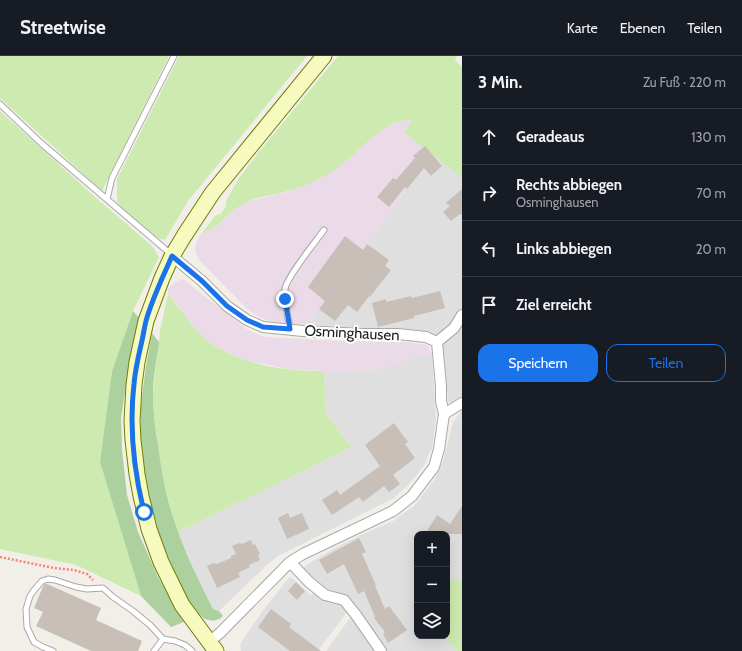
<!DOCTYPE html>
<html lang="de">
<head>
<meta charset="utf-8">
<style>
	:root { --surface:#171b24; --page:#242831; --text:#f1f3f6; --muted:#9ea1a6; --line:#363941; --accent:#1a73e8 }
	body { margin:0; font-family:Cabin,sans-serif; background:var(--page); color:var(--text) }
	.controls { position:absolute; right:12px; bottom:12px; display:grid; overflow:hidden; border-radius:8px; box-shadow:0 4px 16px #0002 }
	.controls button { width:36px; height:36px; display:grid; place-items:center; padding:0; border:0; border-bottom:1px solid var(--line); background:var(--surface); color:var(--text); font:20px sans-serif }
	.stop { position:absolute; width:12px; height:12px; margin:-9px; border:3px solid #1a73e8; border-radius:50%; background:#fff }
	.stop.end { background:#1a73e8; border-color:#fff; box-shadow:0 1px 4px #0008 }
	.list { margin:0; padding:0; list-style:none }
	h2 { display:flex; justify-content:space-between; align-items:center; height:52px; margin:0; padding:0 16px; font-size:17px }
	h2 small { font-size:13px; font-weight:400; color:var(--muted) }
	.list li { display:grid; grid-template-columns:26px 1fr auto; gap:12px; align-items:center; box-sizing:border-box; height:56px; padding:0 16px; border-top:1px solid var(--line) }
	.list b { display:block; font-size:15px; white-space:nowrap }
	.list p { margin:0; font-size:13px; white-space:nowrap; color:var(--muted) }
	.list em { font-size:13px; font-style:normal; color:var(--muted) }
	.actions { display:flex; gap:8px; padding:12px 16px }
	.actions a { flex:1; padding:9px 0; border:1px solid var(--accent); border-radius:12px; text-align:center; font-size:14px; color:var(--accent) }
	.actions .main { background:var(--accent); color:#fff }
	.icon { flex:none; width:22px; height:22px; fill:none; stroke:currentColor; stroke-width:2; stroke-linecap:round; stroke-linejoin:round }
	.map { position:relative; flex:none; width:462px; height:595px; overflow:hidden }
	header { display:flex; align-items:center; gap:24px; box-sizing:border-box; height:56px; padding:0 20px; background:var(--surface); border-bottom:1px solid var(--line) }
	header strong { font-size:19px }
	nav { display:flex; gap:22px; margin-inline-start:auto; font-size:14px }
	main { display:flex }
	aside { flex:1; background:var(--surface) }
	.map>svg:first-child { display:block }
	.residential { fill:#e0dfdf }
	.industrial { fill:#ebdbe8 }
	.grass { fill:#cdebb0 }
	.forest { fill:#add19e }
	.building { fill:#c7bfb8 }
	.lines { fill:none; stroke-linecap:round; stroke-linejoin:round }
	.lane-casing { stroke:#a9a9a9; stroke-width:7 }
	.street-casing { stroke:#a9a9a9; stroke-width:12 }
	.secondary-casing { stroke:#707d05; stroke-width:17 }
	.path { stroke:#fa8072; stroke-width:2.5; stroke-dasharray:2 2; stroke-linecap:butt }
	.lane { stroke:#fff; stroke-width:5 }
	.street { stroke:#fff; stroke-width:10 }
	.secondary { stroke:#f7fabf; stroke-width:15 }
	.route { stroke:#1a73e8; stroke-width:5 }
	.labels { text-anchor:middle; dominant-baseline:central; stroke-width:4; stroke-linejoin:round; paint-order:stroke }
	.street-label { font-size:15px; fill:#222; stroke:#fff }
</style>
</head>
<body>
<header>
<strong>Streetwise</strong>
<nav><a>Karte</a><a>Ebenen</a><a>Teilen</a></nav>
</header>
<main>
<div class="map">
<svg width="462" height="595" viewBox="0 0 462 595">
	<rect width="100%" height="100%" fill="#f2efe9"/>
	<path class="residential" d="M431,97L462,122V340L451,347L448,346L444,300L442,285L435,278L429,275L308,269L407,133L424,112L431,120L442,110Z
		M416,299H432L436,362L432,394L430,395L425,408L411,426L394,442L278,500L267,509L219,555L213,553L198,523L183,489L178,476L352,391L326,358L324,315L381,313L399,308Z
		M462,354V526L447,522V478H417V514H416L417,547V580H444L457,595H386L337,537L322,531L305,516L303,512L313,505L333,493L363,478L393,465L414,450L435,423L443,405L453,366Z
		M291,521L311,540L314,536L323,542L345,551L346,554V557L344,560L318,595H241L240,589L244,582L264,553L288,523Z
		M350,562H352L375,595H326Z"/>
	<path class="industrial" d="M406,64H413L425,90L442,110L431,120L424,113L407,133L308,269L276,267L261,262L247,253L200,205L196,198L195,191L198,183L202,177L217,170L232,155L240,149L250,145L287,136L314,125L330,116L346,105L372,80L384,72L398,66Z
		M183,223L245,272L254,277L266,281L339,285L403,286L425,288L429,291L432,299H416L402,307L388,312L381,313L334,316L290,313L248,305L227,297L210,287L199,277L187,264L177,248L168,238V233L175,226Z"/>
	<path class="grass" d="M0,0H169L102,135L0,42Z
		M179,0H307L188,145L165,184L157,182L125,156L117,146V123Z
		M338,0H457L455,4L462,11V122L404,76L412,64C383,64 367,88 347,104C330,119 309,129 288,135C275,139 262,140 249,145C242,148 235,152 229,158C225,161 222,165 218,169C213,172 208,175 202,177L216,159L221,158L226,150V145L239,122L259,96Z
		M0,55L95,141L152,190L159,201L133,255L112,315L100,406L141,540L76,509L0,493Z
		M168,238C179,250 187,264 198,276C228,308 284,315 324,315L326,358L352,391L178,476L172,458L162,421L154,359L153,337L155,317L160,275Z
		M447,522L462,526V595H457L444,580H447Z"/>
	<path class="forest" d="M133,255L140,263L128,316L121,362L122,394L127,439L138,476L158,521L184,566L171,571L141,540L100,406L112,315Z
		M152,277L159,286C157,303 153,320 153,337C153,355 155,372 158,389C161,412 165,436 172,458C182,491 198,523 213,553L219,555L223,560L219,563L213,565L205,563L192,553L162,488L151,448L140,392L141,348L146,310Z"/>
	<path class="building" d="M425,90L442,110L431,120L424,112L407,133L405,131L389,151L377,141L393,122L396,124L415,102L413,100Z
		M462,133V159L460,158L451,165L443,156L450,150L446,147Z
		M345,180L363,194L367,188L389,204L385,210L391,214L370,241V239L357,256L348,249L335,265L319,253L325,245L308,231Z
		M440,235L445,252L414,260V262L378,271L372,247L386,243V246L411,240L412,242Z
		M394,367L408,386L405,388L415,402L393,419L400,428L389,436L384,430L363,446L359,441L332,459L322,444L337,434L340,439L380,410L365,389Z
		M462,450V478H425L437,459L450,468Z
		M288,457L290,462L302,457L309,473L287,483L278,462Z
		M359,482L366,496L362,498L376,529L375,530L385,553L389,550L407,574L388,587L383,578L385,576L374,562L375,561L364,535L358,538L344,508L327,518L319,504Z
		M251,484L253,489L255,488L260,498L258,499L260,504L249,509L250,511L238,517L240,521L217,532L207,510L214,507L217,508L231,502V500L236,498L232,490L239,487L242,488Z
		M296,526L305,535L297,544L288,535Z
		M44,528H47L101,552L96,564L142,585L138,595H91L36,570L43,556L34,552Z
		M271,553L291,568L289,571L321,595H290L258,571Z"/>
	<g class="lines">
		<g class="lane-casing">
			<path id="lane" d="M0,48L41,87L172,199
				M107,143L112,122L174,0
				M290,273C288,260 284,246 285,233C286,222 316,185 324,174
				M53,595L43,591L34,586L27,571L26,553L30,540L35,533L42,525L48,523L55,524L76,531L87,533L103,532L113,541L133,555L150,569L163,583L175,585L185,589L192,595
				M154,595L163,583"/>
		</g>
		<g class="street-casing">
			<path id="street" d="M172,200L202,225L227,250L247,264L263,271L303,275L363,278H398L426,281L437,286L441,330V345L444,358L439,393L434,411L412,440L393,455L303,498L290,506L220,577L209,586
				M437,286L454,272L462,259
				M444,358L462,347
				M290,506L309,526L325,539L344,544L356,559L381,595"/>
		</g>
		<g class="secondary-casing">
			<path id="secondary" d="M216,595L182,549L161,506L149,473L141,440L137,418L133,384L132,365L134,329L137,306L146,265L162,222L172,200L184,180L213,136L324,0"/>
		</g>
		<path class="path" d="M0,501L54,512L74,514L87,518L93,524"/>
		<use href="#lane" class="lane"/>
		<use href="#street" class="street"/>
		<use href="#secondary" class="secondary"/>
	</g>
	<g class="lines">
		<path class="route" d="M144,456C134,415 129,371 134,328C135,315 138,302 141,289C143,281 144,273 146,265C152,243 163,221 172,200L202,225L227,250L247,264L263,271L290,273L285,243"/>
	</g>
	<g class="labels">
		<g class="street-label">
			<text transform="translate(352 277) rotate(3)">Osminghausen</text>
		</g>
	</g>
</svg>
<div class="controls">
<button>+</button>
<button>−</button>
<button><svg class="icon" aria-label="layers" viewBox="0 0 24 24"><path d="M12 4l9 5-9 5-9-5zM3 14l9 5 9-5"/></svg></button>
</div>
<div class="stop" style="left:144px;top:456px"></div>
<div class="stop end" style="left:285px;top:243px"></div>
</div>
<aside>
<h2>3 Min.<small>Zu Fuß · 220 m</small></h2>
<ul class="list">
<li><svg class="icon" aria-label="ahead" viewBox="0 0 24 24"><path d="M12 20V5M6 11l6-6 6 6"/></svg><div><b>Geradeaus</b></div><em>130 m</em></li>
<li><svg class="icon" aria-label="right" viewBox="0 0 24 24"><path d="M7 20v-9h11M14 6l5 5-5 5"/></svg><div><b>Rechts abbiegen</b><p>Osminghausen</p></div><em>70 m</em></li>
<li><svg class="icon" aria-label="left" viewBox="0 0 24 24"><path d="M17 20v-9H6M10 6l-5 5 5 5"/></svg><div><b>Links abbiegen</b></div><em>20 m</em></li>
<li><svg class="icon" aria-label="arrive" viewBox="0 0 24 24"><path d="M6 21V4h12l-3 4 3 4H6"/></svg><div><b>Ziel erreicht</b></div></li>
</ul>
<div class="actions"><a class="main">Speichern</a><a>Teilen</a></div>
</aside>
</main>
</body>
</html>
